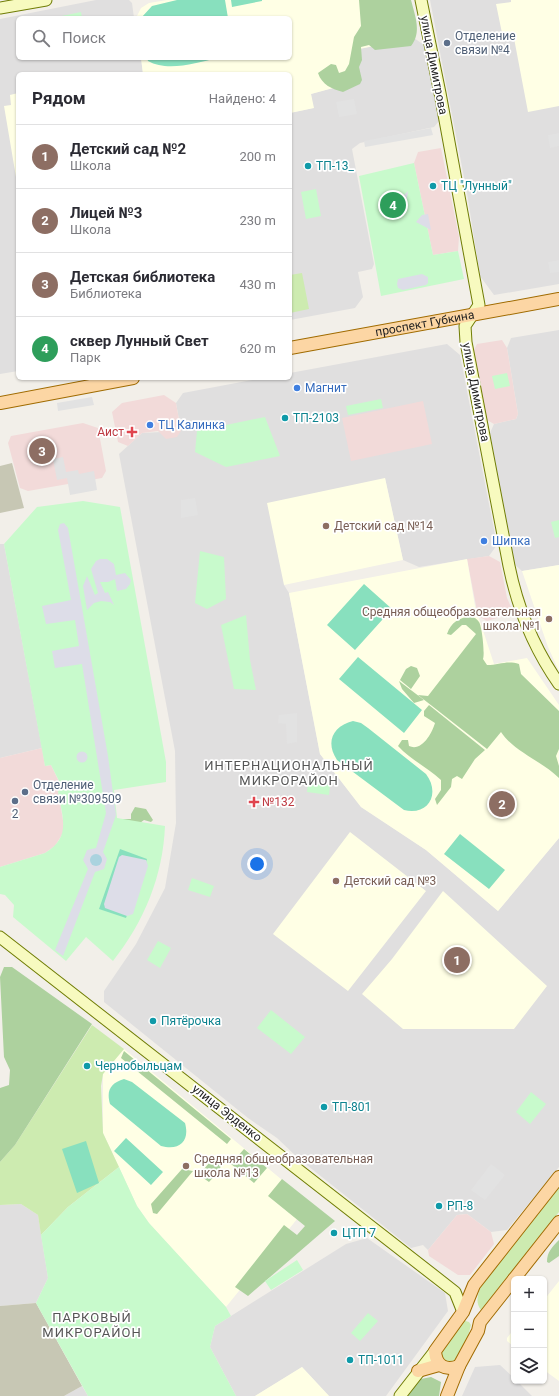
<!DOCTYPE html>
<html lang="ru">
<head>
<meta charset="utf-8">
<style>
	:root { --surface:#fff; --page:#f2f2f3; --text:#2b2b33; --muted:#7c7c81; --line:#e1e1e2; --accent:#1a73e8 }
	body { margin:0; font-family:Roboto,sans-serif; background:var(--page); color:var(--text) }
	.controls { position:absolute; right:12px; bottom:12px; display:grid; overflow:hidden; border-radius:6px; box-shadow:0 1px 3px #0004 }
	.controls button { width:36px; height:36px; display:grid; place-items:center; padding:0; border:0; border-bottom:1px solid var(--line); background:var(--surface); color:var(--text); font:20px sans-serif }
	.you { position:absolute; left:257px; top:864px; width:14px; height:14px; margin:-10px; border:3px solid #fff; border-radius:50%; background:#1a73e8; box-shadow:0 0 0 6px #1a73e833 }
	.badge { display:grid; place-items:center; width:26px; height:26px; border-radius:50%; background:var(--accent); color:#fff; font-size:13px; font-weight:700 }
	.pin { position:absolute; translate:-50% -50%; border:2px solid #fff; box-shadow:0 1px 4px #0006 }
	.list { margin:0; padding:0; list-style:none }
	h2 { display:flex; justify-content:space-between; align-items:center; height:52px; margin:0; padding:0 16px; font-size:17px }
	h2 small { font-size:13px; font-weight:400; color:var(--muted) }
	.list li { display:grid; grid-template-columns:26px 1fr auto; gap:12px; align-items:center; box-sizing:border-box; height:64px; padding:0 16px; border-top:1px solid var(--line) }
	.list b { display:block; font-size:15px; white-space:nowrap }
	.list p { margin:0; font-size:13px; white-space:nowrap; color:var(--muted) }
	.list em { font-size:13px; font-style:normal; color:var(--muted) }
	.icon { flex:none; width:22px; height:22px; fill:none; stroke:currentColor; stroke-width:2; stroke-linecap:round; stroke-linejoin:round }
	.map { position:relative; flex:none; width:559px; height:1396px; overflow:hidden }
	.search { position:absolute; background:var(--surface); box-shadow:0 1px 3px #0004; left:16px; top:16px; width:276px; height:44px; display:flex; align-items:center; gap:10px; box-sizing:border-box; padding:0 14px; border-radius:6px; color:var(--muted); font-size:15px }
	.panel { position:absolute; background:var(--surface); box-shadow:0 1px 3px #0004; left:16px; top:72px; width:276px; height:308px; border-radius:6px }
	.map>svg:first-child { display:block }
	.residential { fill:#e0dfdf }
	.commercial { fill:#f2dad9 }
	.education { fill:#ffffe5 }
	.construction { fill:#c7c7b4 }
	.grass { fill:#cdebb0 }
	.forest { fill:#add19e }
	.park { fill:#c8facc }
	.pitch { fill:#88e0be }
	.parking { fill:#e2e2e2 }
	.plaza { fill:#dddde8 }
	.water { fill:#aad3df }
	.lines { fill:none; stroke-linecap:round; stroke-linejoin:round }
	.secondary-casing { stroke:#707d05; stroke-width:13 }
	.primary-casing { stroke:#a06b00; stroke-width:14 }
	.secondary { stroke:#f7fabf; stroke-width:11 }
	.primary { stroke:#fcd6a4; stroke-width:12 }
	.service-dot { fill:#5c6f8a; stroke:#fff; stroke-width:1.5 }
	.culture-dot { fill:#0f9aa8; stroke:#fff; stroke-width:1.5 }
	.shop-dot { fill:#3f7fe0; stroke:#fff; stroke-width:1.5 }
	.health-dot { fill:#e0444e; stroke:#fff; stroke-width:1.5 }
	.education-dot { fill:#8d6e63; stroke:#fff; stroke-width:1.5 }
	.labels { text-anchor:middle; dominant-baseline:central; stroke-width:3.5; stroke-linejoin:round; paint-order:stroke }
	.service-label { font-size:12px; fill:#4e5e75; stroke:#fff; text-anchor:start }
	.street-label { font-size:12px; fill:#222; stroke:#fff }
	.culture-label { font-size:12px; fill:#0d838f; stroke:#fff; text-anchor:start }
	.shop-label { font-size:12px; fill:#366cbe; stroke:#fff; text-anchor:start }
	.health-label { font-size:12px; fill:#be3a42; stroke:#fff; text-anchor:end }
	.education-label { font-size:12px; fill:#785e54; stroke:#fff; text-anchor:start }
	.neighbourhood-label { font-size:13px; letter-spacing:1px; fill:#555; stroke:#fff }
</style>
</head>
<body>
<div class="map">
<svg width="559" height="1396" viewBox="0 0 559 1396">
	<rect width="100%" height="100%" fill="#f2efe9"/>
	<path class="residential" d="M96,0H129L132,3L134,18H18V58H141L143,74H18V371L0,374V19Z
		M430,0H559V284L494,295L480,276L467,193Z
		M414,38L424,45L439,121L434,127L360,143L352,149L374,264L372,269L358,272L363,297L355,308L290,320V113L313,108L311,94L358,81L354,50Z
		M559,330V565L522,571L514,564L490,433L494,424L516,419L518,414L507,348L511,338Z
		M447,344L460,355L497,545L489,556L419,567L403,560L385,478L284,585L289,593L320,754L361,807L426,850L498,911L559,838V1167L507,1230L491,1232L467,1214L457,1215L428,1250L423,1245L411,1248L376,1220L298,1158L277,1138L248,1118L104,1002V991L136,944L165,888L176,823L175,751L119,454L142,433L181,431L176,403L183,393L262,378H290V373Z
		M0,544H4L42,748L0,758Z
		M21,1204L38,1215L48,1278L36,1303L0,1306V1205Z
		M367,1238L445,1293L448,1311L386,1396H329L302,1367L255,1396H236L210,1347L215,1326L346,1244Z
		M500,1365L514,1378V1381H517L532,1396H462L475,1367Z
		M82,1386L88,1396H64Z"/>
	<path class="commercial" d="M441,148L459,237L458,251L433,255L414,163L418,152Z
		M502,340L507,348L518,414L516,419L494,424L487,420L473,352L477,344Z
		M164,395L176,403L181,431L177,437L166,439L158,431L142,433L128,446L118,442L112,412L122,403Z
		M423,401L432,444L351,461L342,418Z
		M83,423L98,428L106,471L102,478L28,491L20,488L8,443L11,436Z
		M489,556L500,562L507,598L511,607L507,615L487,621L478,616L467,559Z
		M42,748L45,766L51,765L62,788L58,791L64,826L63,833L55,846L45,853L0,867V758Z
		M467,1214L491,1232L494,1244L470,1275H458L429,1256L428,1250L457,1215Z"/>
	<path class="education" d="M167,0H406L414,38L354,50L359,81L311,94L314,108L290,113V74H143L141,58H290V18H136L141,8L149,3Z
		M511,0H559V106L528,112L513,33H502L496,4L511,2Z
		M18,93V183H17L4,106L11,105L10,95Z
		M385,478L403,560L284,585L267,503Z
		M467,559L475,606L494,664L527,658L559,705V838L498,911L426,850L361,807L320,754L289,593Z
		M559,565V671L548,647L522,571Z
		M350,832L426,891L348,991L273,934Z
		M443,891L547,986L514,1029H403L362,994L392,959Z
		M124,1049L310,1203L226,1307L149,1223L137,1206L103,1133V1074Z
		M559,1281V1381L544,1370V1300Z
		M514,1329V1347L507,1341V1338Z
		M302,1367L329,1396H255Z"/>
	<path class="construction" d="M12,463L24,508L0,513V466Z
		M36,1303L82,1386L64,1396H0V1306Z"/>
	<path class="grass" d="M302,273L309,309L290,313V275Z
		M92,1025L124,1049L103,1074L101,1086L103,1133L119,1167L68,1207L41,1235L38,1215L21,1204L0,1205V1162L15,1145Z
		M559,1184V1212L481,1310C474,1301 479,1292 482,1282Z
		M462,1320L469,1322L471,1325C468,1337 462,1355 453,1363C446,1361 441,1360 441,1352Z"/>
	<path class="forest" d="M359,0H411C415,16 422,32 411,46L375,50L369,45L361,47L362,60L359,67L362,80L360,84L343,92C332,89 322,85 318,73L331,64L336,65L339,73L345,71L349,64L354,37L361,26Z
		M471,616C474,617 477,619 479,622C482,626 485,654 483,659L487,665C499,665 507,660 519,664L521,674L559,711V749L556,756L559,766V778C542,761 514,752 501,732L487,749L418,695L428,696L476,634L466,625H462L451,635L447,634C451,622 459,618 471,616Z
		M411,666L417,668L420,676L411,689L400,680L406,669Z
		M399,681L424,700L414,703L402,689Z
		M429,705L485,750L475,759L462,779L457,776L452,779L451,787L437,805L435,799L441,790V780C427,767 411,760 398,746L402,740H408L409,746C422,752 432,733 435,723L424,716V711Z
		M135,807L146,809L153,820L151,822L144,820L137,825L115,819H131V814Z
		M4,967H12L92,1024L15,1145L0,1162V1088L9,1085L10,1070L4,1057L0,977Z
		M124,1051L231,1139L227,1144L121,1058Z
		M244,1149L267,1168L254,1183L231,1164Z
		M214,1157L222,1163L219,1171L209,1182L199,1175Z
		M182,1169L193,1171L157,1214L153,1213L151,1204Z
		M282,1179L335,1221L248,1296L235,1287L284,1225L297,1235L305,1226L268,1196Z
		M559,1240V1256L549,1263L547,1262C547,1252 552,1247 559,1240Z
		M431,1377L441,1382L439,1396H408L421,1379Z"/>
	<path class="park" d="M81,12L82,18H52Z
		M414,163L433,255L458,251L464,279L381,296L359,176Z
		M316,189L321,216L306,219L301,192Z
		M507,373L510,386L495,389L492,376Z
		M381,399L383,408L348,415L346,406Z
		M265,417L280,456L226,467L195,452L197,431Z
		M83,501L120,507L166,762V782L114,790L117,818L165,826C163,876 144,922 113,961L86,937L66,961L13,917L14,905L5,895L0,894V867L45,853C72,837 62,817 58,791L62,787L51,765L45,766L4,544L37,507Z
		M559,520V537L555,538L551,522Z
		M200,551L224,557L226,599L207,609L195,603Z
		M246,615L250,660L256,690L234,689L221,625Z
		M308,783L330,785L329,795L307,792Z
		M192,878L214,886L210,897L188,890Z
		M158,941L171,948L160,968L147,960Z
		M271,1010L305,1037L291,1054L257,1028Z
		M531,1092L546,1104L530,1124L516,1112Z
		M119,1167L137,1206L149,1223L226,1307L231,1316L215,1326L210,1347L236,1396H88L36,1303L48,1278L41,1235L68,1207Z
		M297,1260L303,1270L271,1290L265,1281Z
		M368,1313L378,1321L360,1341L351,1333Z"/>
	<path class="pitch" d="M177,0H225L228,18H141L152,6Z
		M231,0H262V1L232,7Z
		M147,58H217C197,63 167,72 148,61Z
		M364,584L392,609L355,650L327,625Z
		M358,657L422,710L404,733L339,679Z
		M353,721L361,723L368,728L426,774C441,794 428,816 404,810L337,760C325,742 333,726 353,721Z
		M460,834L505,870L489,889L444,854Z
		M120,849L147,859L126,918L99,909Z
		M124,1079L132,1082L185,1123C190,1141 180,1151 161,1146L110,1104C106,1090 111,1083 124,1079Z
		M126,1138L163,1172L151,1185L114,1151Z
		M86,1141L99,1183L77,1193L62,1149Z"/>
	<path class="parking" d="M354,99L357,114L339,117L336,102Z
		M431,128L433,135L365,147L364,141Z
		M559,133V146L550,148L548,135Z
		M559,260V272L550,273L548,262Z
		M92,397L94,405L58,411L57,403Z
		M63,457L66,472L78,470L79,474L94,471L97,490L70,495L67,478L57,480L53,459Z
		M195,498L198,515L181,518V500Z
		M297,713V742L287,744L286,724L278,723L279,715Z
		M491,1164L505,1175L485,1200L471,1190Z"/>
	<path class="plaza" d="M408,191L405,210L396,211L394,199L403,196Z
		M428,214L431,230L416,222L422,215Z
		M422,274L428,277V283L426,285L403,290L398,288L397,284L398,279Z
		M64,523L68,528L108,756L116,815L103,852L107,859L104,869L95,872L63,956L55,950L88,869L83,860L87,850L96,848L106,813L82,664L55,668L52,651L79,646L75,620L46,624L42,606L71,600L58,530L60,524Z
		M100,559H107L114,564L116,575L125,573L131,580L130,584L126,589L117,591L115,579L108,582H100L105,593L108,592L114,605L110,602L101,601L94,603L87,610L83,586L87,576L95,595L98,593L91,569L96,561Z
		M76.5 757a5.5 5.5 0 1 1 11 0a5.5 5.5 0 1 1-11 0Z
		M122,855L146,860L148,866L133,914L127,916L105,908L104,904L119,857Z"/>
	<path class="water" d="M90 860a6 6 0 1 1 12 0a6 6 0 1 1-12 0Z"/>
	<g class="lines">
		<g class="secondary-casing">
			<path id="secondary" d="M421,0L440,93L479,305L465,326L466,342L509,566C518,610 533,647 559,684
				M0,8L46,0
				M0,937L455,1292L463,1312
				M400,1396L435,1351"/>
		</g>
		<g class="primary-casing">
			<g id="primary">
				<path id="s1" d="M290,348L559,299"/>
				<path d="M0,403L133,378"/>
				<path d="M514,1279L559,1222"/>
				<path d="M459,1366C445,1371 436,1366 435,1351L463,1312L474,1285L559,1177"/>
				<path d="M418,1371L439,1365"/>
				<path d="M447,1396L459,1366L478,1331L480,1322L514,1279"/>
			</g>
		</g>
		<use href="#secondary" class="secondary"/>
		<use href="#primary" class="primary"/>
	</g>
	<g class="service-dot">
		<circle cx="447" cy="43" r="4"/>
		<circle cx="25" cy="792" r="4"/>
		<circle cx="15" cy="801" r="4"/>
	</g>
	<g class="culture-dot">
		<circle cx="308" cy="166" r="4"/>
		<circle cx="433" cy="186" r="4"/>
		<circle cx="285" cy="418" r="4"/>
		<circle cx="153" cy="1021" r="4"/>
		<circle cx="87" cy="1066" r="4"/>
		<circle cx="324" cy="1107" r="4"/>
		<circle cx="439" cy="1206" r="4"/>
		<circle cx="334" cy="1233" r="4"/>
		<circle cx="350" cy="1360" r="4"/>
	</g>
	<g class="shop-dot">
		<circle cx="297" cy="388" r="4"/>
		<circle cx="150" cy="425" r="4"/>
		<circle cx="484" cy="541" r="4"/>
	</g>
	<g class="health-dot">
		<path d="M130 426h4v4h4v4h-4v4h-4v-4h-4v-4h4z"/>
		<path d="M252 796h4v4h4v4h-4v4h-4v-4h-4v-4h4z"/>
	</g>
	<g class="education-dot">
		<circle cx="326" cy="526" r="4"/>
		<circle cx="549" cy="619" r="4"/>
		<circle cx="336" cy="881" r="4"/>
		<circle cx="186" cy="1166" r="4"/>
	</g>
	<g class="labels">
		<g class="service-label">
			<text x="455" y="36">Отделение<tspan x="455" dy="14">связи №4</tspan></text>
			<text x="33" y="785">Отделение<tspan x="33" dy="14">связи №309509</tspan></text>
			<text x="15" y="814" text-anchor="middle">2</text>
		</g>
		<g class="street-label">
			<text transform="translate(434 65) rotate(79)">улица Димитрова</text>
			<text stroke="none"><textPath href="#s1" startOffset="137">проспект Губкина</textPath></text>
			<text transform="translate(476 392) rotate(79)">улица Димитрова</text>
			<text transform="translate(227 1113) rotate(38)">улица Эрденко</text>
		</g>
		<g class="culture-label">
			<text x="316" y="166">ТП-13_</text>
			<text x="441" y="186">ТЦ "Лунный"</text>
			<text x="293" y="418">ТП-2103</text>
			<text x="161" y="1021">Пятёрочка</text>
			<text x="95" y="1066">Чернобыльцам</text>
			<text x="332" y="1107">ТП-801</text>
			<text x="447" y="1206">РП-8</text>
			<text x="342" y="1233">ЦТП 7</text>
			<text x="358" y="1360">ТП-1011</text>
		</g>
		<g class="shop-label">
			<text x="305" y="388">Магнит</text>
			<text x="158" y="425">ТЦ Калинка</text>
			<text x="492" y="541">Шипка</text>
		</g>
		<g class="health-label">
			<text x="124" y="432">Аист</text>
			<text x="262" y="802" text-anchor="start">№132</text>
		</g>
		<g class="education-label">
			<text x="334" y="526">Детский сад №14</text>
			<text x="541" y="612" text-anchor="end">Средняя общеобразовательная<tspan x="541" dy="14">школа №1</tspan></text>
			<text x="344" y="881">Детский сад №3</text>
			<text x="194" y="1159">Средняя общеобразовательная<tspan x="194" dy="14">школа №13</tspan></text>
		</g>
		<g class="neighbourhood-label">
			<text x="289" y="765">ИНТЕРНАЦИОНАЛЬНЫЙ<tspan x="289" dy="15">МИКРОРАЙОН</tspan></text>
			<text x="92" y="1317">ПАРКОВЫЙ<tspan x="92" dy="15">МИКРОРАЙОН</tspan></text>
		</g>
	</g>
</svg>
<div class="controls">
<button>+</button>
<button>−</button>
<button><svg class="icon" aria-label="layers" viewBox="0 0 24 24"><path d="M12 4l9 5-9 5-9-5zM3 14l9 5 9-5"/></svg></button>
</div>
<div class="you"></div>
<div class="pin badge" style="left:457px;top:960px;background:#8d6e63">1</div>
<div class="pin badge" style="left:502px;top:804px;background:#8d6e63">2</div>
<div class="pin badge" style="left:42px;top:451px;background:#8d6e63">3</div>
<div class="pin badge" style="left:393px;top:205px;background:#2e9e5b">4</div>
<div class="search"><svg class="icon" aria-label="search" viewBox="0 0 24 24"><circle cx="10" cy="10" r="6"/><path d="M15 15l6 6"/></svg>Поиск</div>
<section class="panel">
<h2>Рядом<small>Найдено: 4</small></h2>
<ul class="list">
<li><span class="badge" style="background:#8d6e63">1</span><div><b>Детский сад №2</b><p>Школа</p></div><em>200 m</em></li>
<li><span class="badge" style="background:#8d6e63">2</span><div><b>Лицей №3</b><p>Школа</p></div><em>230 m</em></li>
<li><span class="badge" style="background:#8d6e63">3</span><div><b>Детская библиотека</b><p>Библиотека</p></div><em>430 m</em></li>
<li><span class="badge" style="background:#2e9e5b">4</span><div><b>сквер Лунный Свет</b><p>Парк</p></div><em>620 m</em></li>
</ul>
</section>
</div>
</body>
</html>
